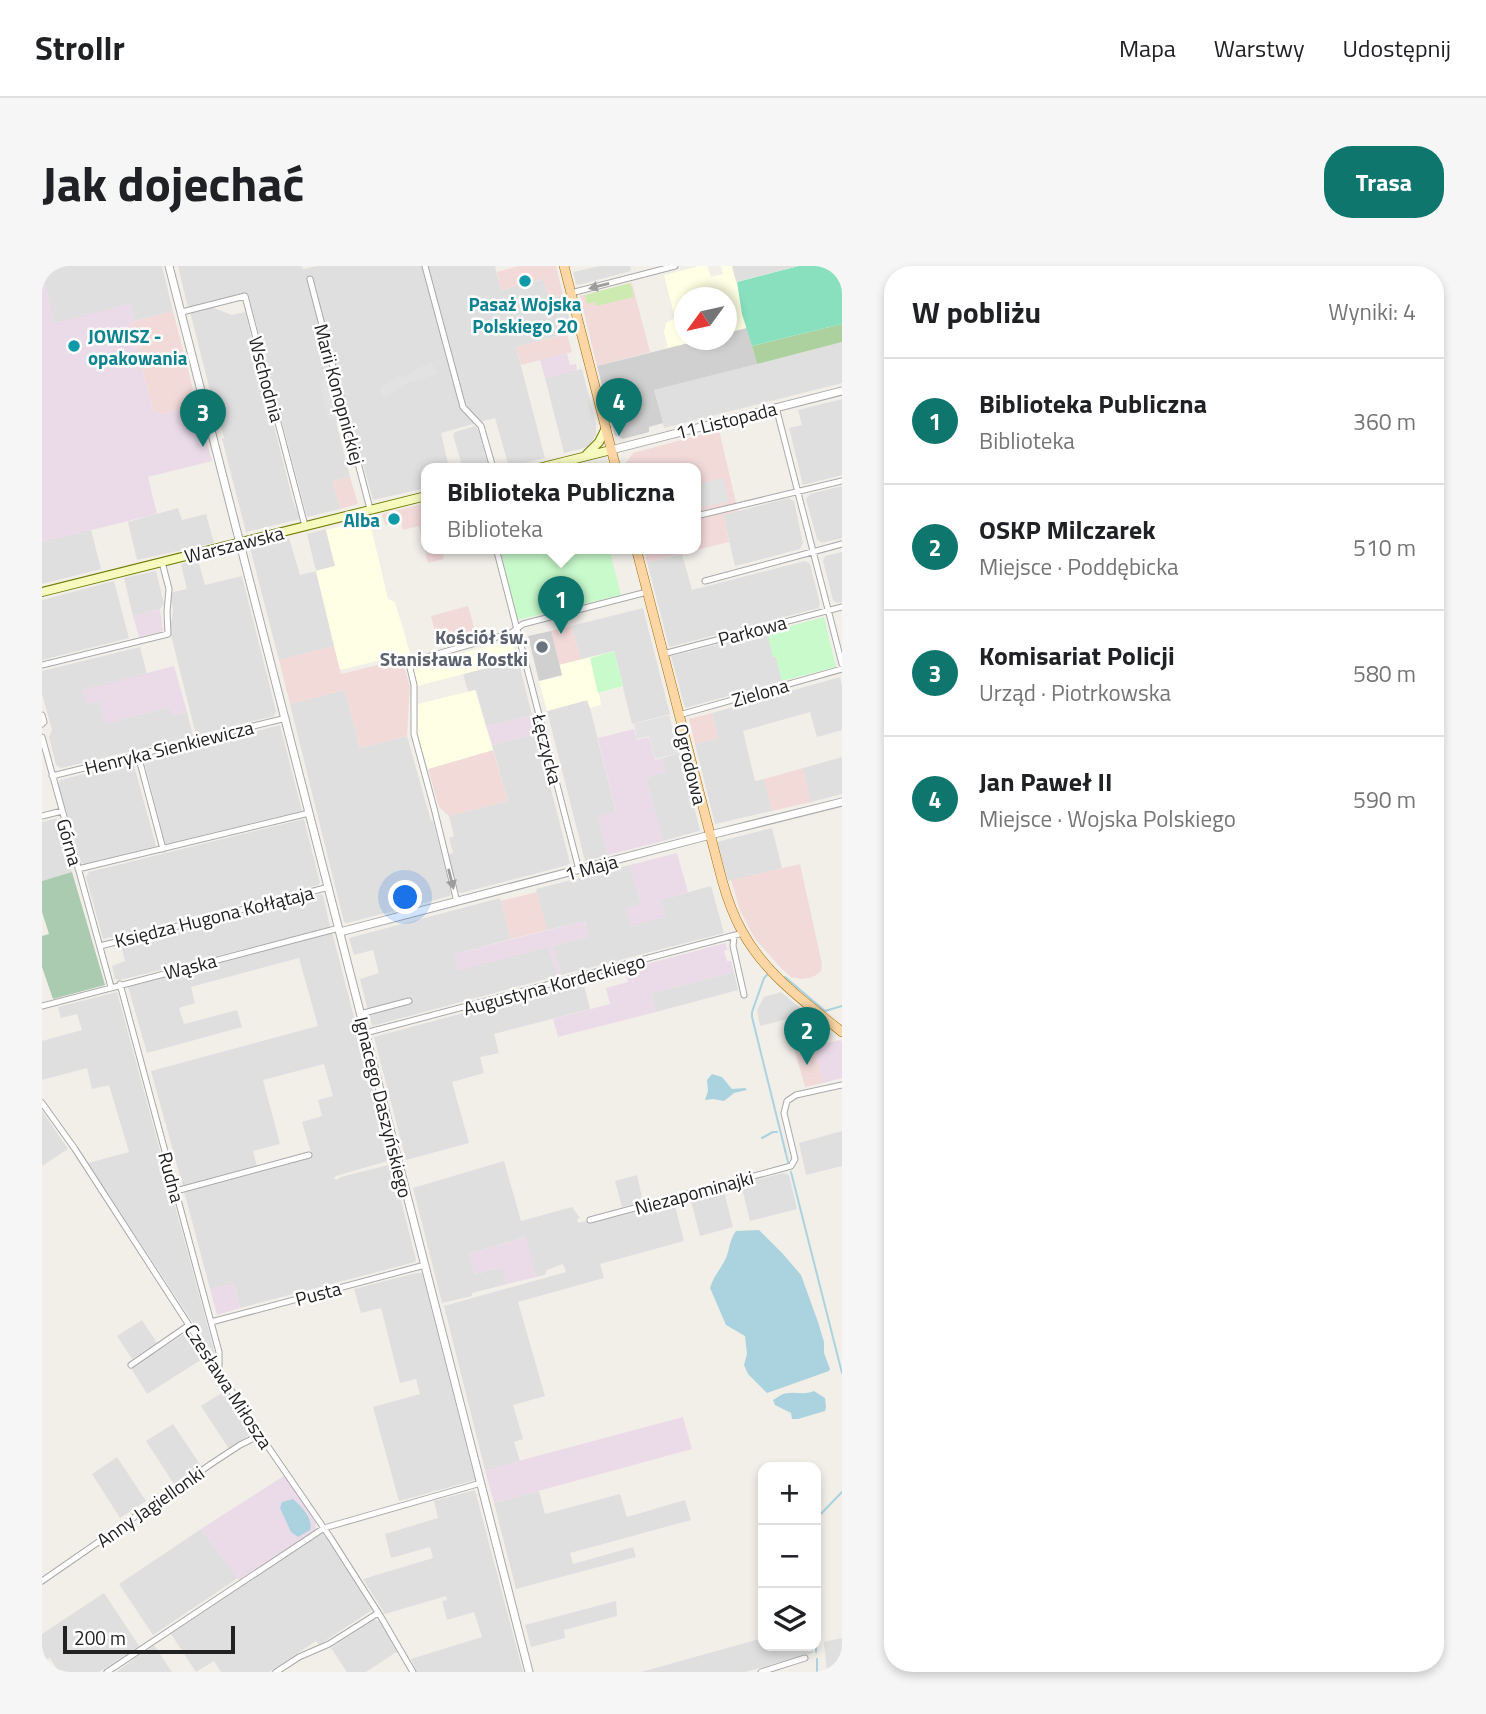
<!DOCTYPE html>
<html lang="pl">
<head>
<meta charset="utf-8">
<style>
	:root { --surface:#fff; --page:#f6f6f6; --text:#202124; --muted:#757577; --line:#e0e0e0; --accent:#0f766e }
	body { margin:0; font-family:"Titillium Web",sans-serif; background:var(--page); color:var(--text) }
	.controls { position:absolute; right:21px; bottom:21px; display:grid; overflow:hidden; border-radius:14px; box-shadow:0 4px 10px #0003 }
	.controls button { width:63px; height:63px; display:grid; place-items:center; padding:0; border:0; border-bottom:2px solid var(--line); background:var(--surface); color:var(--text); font:35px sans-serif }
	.compass { position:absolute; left:632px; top:21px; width:63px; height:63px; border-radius:50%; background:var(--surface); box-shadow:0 4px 10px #0003; rotate:237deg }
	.scale { position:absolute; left:21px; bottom:18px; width:172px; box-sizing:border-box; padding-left:7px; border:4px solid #222; border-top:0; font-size:19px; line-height:24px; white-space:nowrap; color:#222; -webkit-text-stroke:5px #fff; paint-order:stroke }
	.you { position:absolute; left:364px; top:632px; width:24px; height:24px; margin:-18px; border:5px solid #fff; border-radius:50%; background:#1a73e8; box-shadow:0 0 0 10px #1a73e833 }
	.badge { display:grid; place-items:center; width:46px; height:46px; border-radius:50%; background:var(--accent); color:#fff; font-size:23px; font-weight:700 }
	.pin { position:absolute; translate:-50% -58px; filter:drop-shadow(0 2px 4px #0008) }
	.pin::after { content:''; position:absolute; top:37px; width:24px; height:21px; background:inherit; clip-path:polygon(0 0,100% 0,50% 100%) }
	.popup { position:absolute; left:379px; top:197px; width:280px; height:91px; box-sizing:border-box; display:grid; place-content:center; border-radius:14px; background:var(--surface); filter:drop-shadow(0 2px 5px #0005); font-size:23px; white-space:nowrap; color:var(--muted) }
	.popup b { font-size:26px; color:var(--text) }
	.popup::after { content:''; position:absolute; left:50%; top:100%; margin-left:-14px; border:14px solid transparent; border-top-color:var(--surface) }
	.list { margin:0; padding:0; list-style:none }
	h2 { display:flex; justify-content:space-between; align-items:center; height:91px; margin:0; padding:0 28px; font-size:30px }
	h2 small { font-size:23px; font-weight:400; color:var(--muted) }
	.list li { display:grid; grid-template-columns:46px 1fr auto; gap:21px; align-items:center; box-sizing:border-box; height:126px; padding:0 28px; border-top:2px solid var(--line) }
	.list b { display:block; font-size:26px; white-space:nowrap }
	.list p { margin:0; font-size:23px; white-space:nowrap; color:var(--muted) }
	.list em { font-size:23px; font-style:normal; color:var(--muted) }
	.icon { flex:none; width:38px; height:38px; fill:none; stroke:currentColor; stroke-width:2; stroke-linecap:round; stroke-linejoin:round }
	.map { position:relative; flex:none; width:800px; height:1406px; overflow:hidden; border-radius:28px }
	header { display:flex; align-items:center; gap:42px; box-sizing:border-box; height:98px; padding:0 35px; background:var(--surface); border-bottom:2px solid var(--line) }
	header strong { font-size:33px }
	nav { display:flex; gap:38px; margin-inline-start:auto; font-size:24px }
	.intro { display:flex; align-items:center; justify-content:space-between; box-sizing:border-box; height:168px; padding:0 42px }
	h1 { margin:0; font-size:49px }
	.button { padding:18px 32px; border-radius:28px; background:var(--accent); color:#fff; font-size:24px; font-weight:700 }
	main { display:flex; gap:42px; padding:0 42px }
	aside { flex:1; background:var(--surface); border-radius:28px; box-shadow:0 4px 10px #0003 }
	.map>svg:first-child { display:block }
	.residential { fill:#e0dfdf }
	.commercial { fill:#f2dad9 }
	.industrial { fill:#ebdbe8 }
	.education { fill:#ffffe5 }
	.religious { fill:#d0d0d0 }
	.grass { fill:#cdebb0 }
	.forest { fill:#add19e }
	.cemetery { fill:#aacbaf }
	.park { fill:#c8facc }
	.pitch { fill:#88e0be }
	.parking { fill:#e2e2e2 }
	.water { fill:#aad3df }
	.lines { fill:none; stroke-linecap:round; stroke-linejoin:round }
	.stream { stroke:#aad3df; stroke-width:2 }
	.minor-casing { stroke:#a9a9a9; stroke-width:7 }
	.tertiary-casing { stroke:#a9a9a9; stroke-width:9 }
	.secondary-casing { stroke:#707d05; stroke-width:10 }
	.primary-casing { stroke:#a06b00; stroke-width:10 }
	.minor { stroke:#fff; stroke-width:5 }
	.tertiary { stroke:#fff; stroke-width:7 }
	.secondary { stroke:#f7fabf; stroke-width:8 }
	.primary { stroke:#fcd6a4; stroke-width:9 }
	.oneway { fill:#9c9c9c }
	.culture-dot { fill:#0f9aa8; stroke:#fff; stroke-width:2.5 }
	.worship-dot { fill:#6b7280; stroke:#fff; stroke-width:2.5 }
	.labels { text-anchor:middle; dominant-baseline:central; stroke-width:5; stroke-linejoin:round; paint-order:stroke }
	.culture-label { font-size:19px; font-weight:bold; fill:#0d838f; stroke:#fff }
	.street-label { font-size:19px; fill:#222; stroke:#fff }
	.worship-label { font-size:19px; font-weight:bold; fill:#5b616d; stroke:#fff; text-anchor:end }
</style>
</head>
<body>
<header>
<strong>Strollr</strong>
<nav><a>Mapa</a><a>Warstwy</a><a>Udostępnij</a></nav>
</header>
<div class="intro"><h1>Jak dojechać</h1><a class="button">Trasa</a></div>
<main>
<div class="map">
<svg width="800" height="1406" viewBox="0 0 800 1406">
	<rect width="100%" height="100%" fill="#f2efe9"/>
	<path class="residential" d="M18,0H120L131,45L93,55L88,38L12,58L0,4Z
		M136,0H259L261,3L275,0H453L459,24L502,13L507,32L521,29L531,66L474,81L503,192L467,201L453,152L399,167L407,202H384V222L331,234L308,152L294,156L308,211L291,215L298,243L265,251L206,27L146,42Z
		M558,0H588L589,5L536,19L534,18L531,6Z
		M690,0H757L694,16Z
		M169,41L190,49L203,46L251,235L258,253L204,266L180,173L182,172L173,136H171L148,46Z
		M800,76V117L622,162L612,124Z
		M540,103L554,158V169L546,181L522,187L503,112Z
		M800,133V209L761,219L747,162L760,159L756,144Z
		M433,160L436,163L447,202H416L420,199L411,169L413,166Z
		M800,220V272L780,277L775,273L764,233L768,228Z
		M747,232L752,235L761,277L758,283L693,300L681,249Z
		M136,242L140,254L164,248L172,277L95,294L86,256Z
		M284,263L293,300L274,305L292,380L237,394L208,282L209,280L247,272L258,309L274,305L265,268Z
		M49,264L59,303L0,318V276Z
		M800,286V336L795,337L791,334L781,295L783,290Z
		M640,288L650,324L763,295L768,298L778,338L776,342L627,381L605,296Z
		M156,294L163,319L200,310L234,445L232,450L154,469L128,365L131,343L128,332L131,326L145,323L139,298Z
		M114,305L122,338L118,343L91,350L82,312Z
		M72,315L87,372L0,394V334Z
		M601,342L628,448L590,458L572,385L539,394L529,360Z
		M725,366L731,390H734L740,415L643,442L629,390Z
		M98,381L105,408L41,424L45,438L57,435L64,457L128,441L131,449L145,446L151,470L19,502L14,499L7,471L10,464L0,428V405Z
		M476,393L490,449L444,460L434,424L426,426L421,408Z
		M798,411L800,420V464L775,471L768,446L701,465L713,515L722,513L730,545L673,558L653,478L676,472L670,447Z
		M303,424L318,482L365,470L389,555H391L409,627L408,630L305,657L302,656L248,438Z
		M546,434L574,546L556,551L566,589L543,595L505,445Z
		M238,459L260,545L123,578L102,494Z
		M495,468L528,597L526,599L419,627L415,626L405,589L411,587L407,572L412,570L407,550L466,535L450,479Z
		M638,487L658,564L657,565L621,575L604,512L624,506L620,492Z
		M800,491V528L769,536L761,502Z
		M91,496L114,580L41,598L39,596L16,517L18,514Z
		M15,552L30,606L0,615V556Z
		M262,553L278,617L276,619L61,673L44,611L47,606Z
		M730,562L740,602L686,615L675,576Z
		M588,599L599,638L623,651L618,634L669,620L682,667L519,709L511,680L546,671L543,655L505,664L494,623Z
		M279,628L281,629L288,660L287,662L78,714L73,713L70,700L83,695L79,680Z
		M458,632L469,673L412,688L416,704L507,681L515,710L330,760L318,713L337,707L331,684L312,689L307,672Z
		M290,666L349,894L294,910L292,912L294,914L299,911L350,898L374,994L373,996L198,1042L191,1017L168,1023L142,925L270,890L260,856L280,850L276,834L291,830L282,798L221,814L238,878L211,885L215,900L141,921L109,805L276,760L257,692L149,721L153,737L137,742L142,758L195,744L200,761L105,787L86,721Z
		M692,706L696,724L614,746L609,727Z
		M541,715L548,743L452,768L457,787L438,791L442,807L410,816L427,877L364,894L332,771Z
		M75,726L172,1084L174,1092L46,897L87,886L67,819L50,823L45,802L0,814V775L40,764L35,748L19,752L16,741Z
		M739,726L765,748L718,760L715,744L722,731Z
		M0,845L26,883L0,900Z
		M800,865V900L764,909L757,877Z
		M462,895L479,955L530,941L538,952L535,953L536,957L545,955L550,957L632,936L642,975L558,998L562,1012L476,1036L503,1130L471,1139L481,1173L472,1176L478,1195L443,1204L402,1040L524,1006L521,998L505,1004L503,1009L494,1011L483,971L427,988L433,1008L460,1001L465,1018L430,1027V1030L400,1037L371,922Z
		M741,907L747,909L755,943L708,955L699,918Z
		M595,909L601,936L580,941L573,915Z
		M681,922L691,961L658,970L648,931Z
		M374,1007H380L433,1214L357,1235L331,1141L378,1128L374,1113L358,1117L339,1042L319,1047L312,1023Z
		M100,1054L115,1077L90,1093L75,1070Z
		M145,1066L149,1067L165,1090L105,1128L89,1102Z
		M186,1123L213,1165L187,1183L159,1140Z
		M131,1158L159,1200L132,1218L104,1175Z
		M75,1191L104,1235L78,1252L50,1208Z
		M433,1224L481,1406H375L369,1393L440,1371L432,1346L405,1354L400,1335L405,1334L404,1330L343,1348L321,1313L391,1292L388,1281L349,1292L343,1268L396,1252L392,1235Z
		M497,1225L503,1248L578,1228L585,1251L643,1234L649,1254L528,1287L531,1298L591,1281L594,1291L474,1323L452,1237Z
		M159,1263L196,1312L111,1369L77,1318Z
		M281,1267L330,1344L277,1379L274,1375L227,1406H179L172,1395L154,1406L129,1368Z
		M62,1327L97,1380L57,1406H17L8,1392L3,1394L0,1389V1368Z
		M574,1335L575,1350L522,1364L523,1372L489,1381L483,1359Z
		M331,1354L338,1355L356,1385L324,1406H305L289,1382Z
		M721,1372V1380H770L771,1387L703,1406H599Z
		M800,1372V1406H785L782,1376Z
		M112,1379L130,1406H74Z"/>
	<path class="commercial" d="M477,0H514L521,29L507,32L501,13L459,24L455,6Z
		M590,17L608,86L555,100L538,30Z
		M131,45L155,139L120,148L111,145L89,58L93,55Z
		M525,68L530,86L479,99L474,81Z
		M677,164L696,245L681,249L687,276L605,296L602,282H654V202L581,201L591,187Z
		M308,211L316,238L298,243L291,215Z
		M384,237V282H399L402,293L386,297L377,260L361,264L359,255L343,259L340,248Z
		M426,340L434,368L396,378L389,350Z
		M529,360L539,394L517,399L509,365Z
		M292,380L299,408L360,393L368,421L365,470L318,482L303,424L248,438L237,394Z
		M670,447L676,472L653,478L647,453Z
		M451,484L466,535L407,550L397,541L386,503Z
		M761,502L769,536L730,545L722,513Z
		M758,598L780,698L779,705L774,709L768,712L759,713L749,711L739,702L713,673L698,644L689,614Z
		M495,626L505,664L469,673L459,635Z
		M772,780L781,817L763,821L753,785Z"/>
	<path class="industrial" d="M0,4L12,57L88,38L93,55L89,58L111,145L120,148L155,139L170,195L106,211L115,248L0,276Z
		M525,87L528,99L534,98L535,105L503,112L498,94Z
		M118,343L121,365L97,371L91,350Z
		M132,400L145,446L130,449L128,441L63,458L57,435L45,439L41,424Z
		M490,449L495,468L450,479L444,460Z
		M592,463L595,474L607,471L613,494L620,492L624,506L604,512L621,575L566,589L556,551L574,545L556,472Z
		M635,587L646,626L619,634L623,651L589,660L584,642L599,638L588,599Z
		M542,655L547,671L511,680L519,709L515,710L507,681L416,705L412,688Z
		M683,677L686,683L682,685L685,695H689L692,706L609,727L614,746L516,771L511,753L568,738L564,722L586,716L582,704Z
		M798,774L800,775V812L781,817L772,780Z
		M484,971L494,1011L465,1018L459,1001L433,1008L427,988Z
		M191,1017L198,1042L175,1049L168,1023Z
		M641,1151L650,1183L452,1237L443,1204Z
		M243,1209L274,1257V1263L197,1314L159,1263Z"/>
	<path class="education" d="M657,0H665L669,11L681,8L679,0H690L694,16L757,0H800V58L710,80L705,62L685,67L684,32H642V74H659L626,82L622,66L624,57L633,52L622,9Z
		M327,253L346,333L353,336L368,387L298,404L274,305L293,300L284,264Z
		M470,374L475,394L376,420L372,405L375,399Z
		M572,385L581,420L557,427L559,439L548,442L545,434L505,445L497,415L520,410L517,399Z
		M433,424L451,484L386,503L375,467L376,438Z"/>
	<path class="religious" d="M705,62L715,98L612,124L621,157L607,161V166L581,173L573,169L555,100L659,74H684L685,67Z
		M509,365L520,409L497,415L486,370Z"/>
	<path class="grass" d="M588,17L592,31L554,40L553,36L545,38L543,29Z"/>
	<path class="forest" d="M800,58V76L715,98L710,80Z"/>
	<path class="cemetery" d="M30,606L63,719L11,733L0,701V670L7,668L0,646V615Z"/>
	<path class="park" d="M458,282H567L579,329L475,354Z
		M782,351L794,401L740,415L734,391H731L725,366Z
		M572,385L581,420L556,427L548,392Z"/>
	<path class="pitch" d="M757,0H800V58L710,80L700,48L695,16Z"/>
	<path class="parking" d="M389,96L395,107L381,113L372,116L370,115L341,132L338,127L340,120L359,109L362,112L368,109L367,107Z
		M291,112L301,151L286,154L277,114Z
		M681,212L687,235L654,243V219Z
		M627,449L637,487L613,493L607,470L595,473L592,458Z"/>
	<path class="water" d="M670,808L680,811L690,823L703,822L705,824L692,827L682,835L671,833L663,834L666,825L665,814Z
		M717,964L741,988L759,1009L776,1056L782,1076V1087L788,1103L787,1105L725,1127L706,1108L702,1099L705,1088L703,1070L684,1059L668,1022C672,1009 679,1003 684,992C688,982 687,975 694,965Z
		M772,1125L783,1132L784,1141L783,1145L756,1153H750L749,1147L733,1139L731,1134C737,1131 739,1127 747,1127C756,1126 763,1129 772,1125Z
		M251,1233C259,1240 272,1253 268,1264L256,1271L249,1266L238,1242L240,1236Z"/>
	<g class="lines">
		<path class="stream" d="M725,709L722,712L710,746V751L746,896
			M743,711L783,745L800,740
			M720,872L731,866H735
			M749,906L800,1107
			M774,1253L800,1226
			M774,1380V1386
			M775,1393V1406"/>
		<g class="minor-casing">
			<path id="minor" d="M383,0L421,141L439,160L451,202
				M268,13L328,243
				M529,27L633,0
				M140,46L203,30L263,260
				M734,141L800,398
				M654,250L800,215
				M454,282L537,604
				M663,315L800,278
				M621,388L800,341
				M0,399L126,368L125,346L127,323L120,296
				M0,449L2,456L0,458
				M637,449L800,403
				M0,471L69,721
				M96,489L121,583
				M10,510L244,452
				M0,550L20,545
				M36,603L267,547
				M415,636L392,542L372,468V419L368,402L370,395L469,367L481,358L605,326
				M692,670L691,680L702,729
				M58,680L287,621
				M78,718L177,1086V1105
				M0,740L297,662
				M318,748L367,735
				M323,767L701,667
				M0,837L33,883L218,1169L288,1271L339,1351L371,1406
				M134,925L267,889
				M548,954L749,900L753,893L742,847L745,835L754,829L800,819
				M169,1056L383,999
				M89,1099L147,1059
				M0,1315L172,1196L198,1179L218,1169
				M65,1406L282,1262L439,1217
				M234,1406L257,1391L287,1378L336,1347
				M719,1406L763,1392"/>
		</g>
		<g class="tertiary-casing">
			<path id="tertiary" d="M127,0L487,1406
				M569,184L800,125
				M298,666L676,567L800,536"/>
		</g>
		<g class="secondary-casing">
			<path id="secondary" d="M545,188L557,176L564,162
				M497,202L569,184
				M0,326L384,230"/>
		</g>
		<g class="primary-casing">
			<path id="primary" d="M522,0L574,202
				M594,282L680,614C685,632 691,649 700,665C723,708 763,736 800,766"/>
		</g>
		<use href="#minor" class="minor"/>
		<use href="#tertiary" class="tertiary"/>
		<use href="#secondary" class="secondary"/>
		<use href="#primary" class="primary"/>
	</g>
	<defs><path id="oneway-solid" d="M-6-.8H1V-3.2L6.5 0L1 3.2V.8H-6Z" transform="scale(1.75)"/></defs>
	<g class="oneway">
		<use href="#oneway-solid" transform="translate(557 20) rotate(165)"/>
		<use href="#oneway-solid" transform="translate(409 613) rotate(76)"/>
	</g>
	<g class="culture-dot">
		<circle cx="483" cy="15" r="7"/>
		<circle cx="32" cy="80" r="7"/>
		<circle cx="352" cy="253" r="7"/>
	</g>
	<circle class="worship-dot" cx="500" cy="381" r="7"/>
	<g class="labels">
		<g class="culture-label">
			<text x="483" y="37">Pasaż Wojska<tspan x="483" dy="22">Polskiego 20</tspan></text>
			<text x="46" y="69" text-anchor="start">JOWISZ -<tspan x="46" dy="22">opakowania</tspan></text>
			<text x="338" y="253" text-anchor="end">Alba</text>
		</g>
		<g class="street-label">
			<text transform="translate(225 113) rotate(75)">Wschodnia</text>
			<text transform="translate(298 128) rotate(75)">Marii Konopnickiej</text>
			<text transform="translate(684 154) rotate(-14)">11 Listopada</text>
			<text transform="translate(192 278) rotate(-14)">Warszawska</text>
			<text transform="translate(710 364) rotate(-15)">Parkowa</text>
			<text transform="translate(718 426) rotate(-16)">Zielona</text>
			<text transform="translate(127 481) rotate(-14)">Henryka Sienkiewicza</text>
			<text transform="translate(506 483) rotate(76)">Łęczycka</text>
			<text transform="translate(649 498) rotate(76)">Ogrodowa</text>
			<text transform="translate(28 576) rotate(74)">Górna</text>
			<text transform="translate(549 601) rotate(-15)">1 Maja</text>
			<text transform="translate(172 650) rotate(-14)">Księdza Hugona Kołłątaja</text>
			<text transform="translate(148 700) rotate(-14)">Wąska</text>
			<text transform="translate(512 718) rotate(-15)">Augustyna Kordeckiego</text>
			<text transform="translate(342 841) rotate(76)">Ignacego Daszyńskiego</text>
			<text transform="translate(130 911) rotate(75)">Rudna</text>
			<text transform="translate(652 926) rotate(-15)">Niezapominajki</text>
			<text transform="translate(276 1027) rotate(-15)">Pusta</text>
			<text transform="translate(187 1120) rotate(57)">Czesława Miłosza</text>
			<text transform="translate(108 1240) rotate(-35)">Anny Jagiellonki</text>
		</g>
		<g class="worship-label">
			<text x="486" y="370">Kościół św.<tspan x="486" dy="22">Stanisława Kostki</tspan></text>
		</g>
	</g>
</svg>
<div class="controls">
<button>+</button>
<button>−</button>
<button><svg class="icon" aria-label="layers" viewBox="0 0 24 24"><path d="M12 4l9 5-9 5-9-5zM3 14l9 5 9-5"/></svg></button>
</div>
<svg class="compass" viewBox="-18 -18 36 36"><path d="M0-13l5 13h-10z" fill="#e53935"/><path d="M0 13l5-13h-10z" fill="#757577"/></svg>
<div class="scale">200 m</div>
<div class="you"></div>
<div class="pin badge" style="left:519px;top:368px">1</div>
<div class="popup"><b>Biblioteka Publiczna</b>Biblioteka</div>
<div class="pin badge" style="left:765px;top:799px">2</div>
<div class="pin badge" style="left:161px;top:181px">3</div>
<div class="pin badge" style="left:577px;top:170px">4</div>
</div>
<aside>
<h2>W pobliżu<small>Wyniki: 4</small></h2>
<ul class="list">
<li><span class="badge">1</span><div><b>Biblioteka Publiczna</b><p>Biblioteka</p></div><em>360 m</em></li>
<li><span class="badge">2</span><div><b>OSKP Milczarek</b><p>Miejsce · Poddębicka</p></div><em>510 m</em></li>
<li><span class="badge">3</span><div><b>Komisariat Policji</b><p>Urząd · Piotrkowska</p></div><em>580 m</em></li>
<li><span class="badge">4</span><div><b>Jan Paweł II</b><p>Miejsce · Wojska Polskiego</p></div><em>590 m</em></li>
</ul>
</aside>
</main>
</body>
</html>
